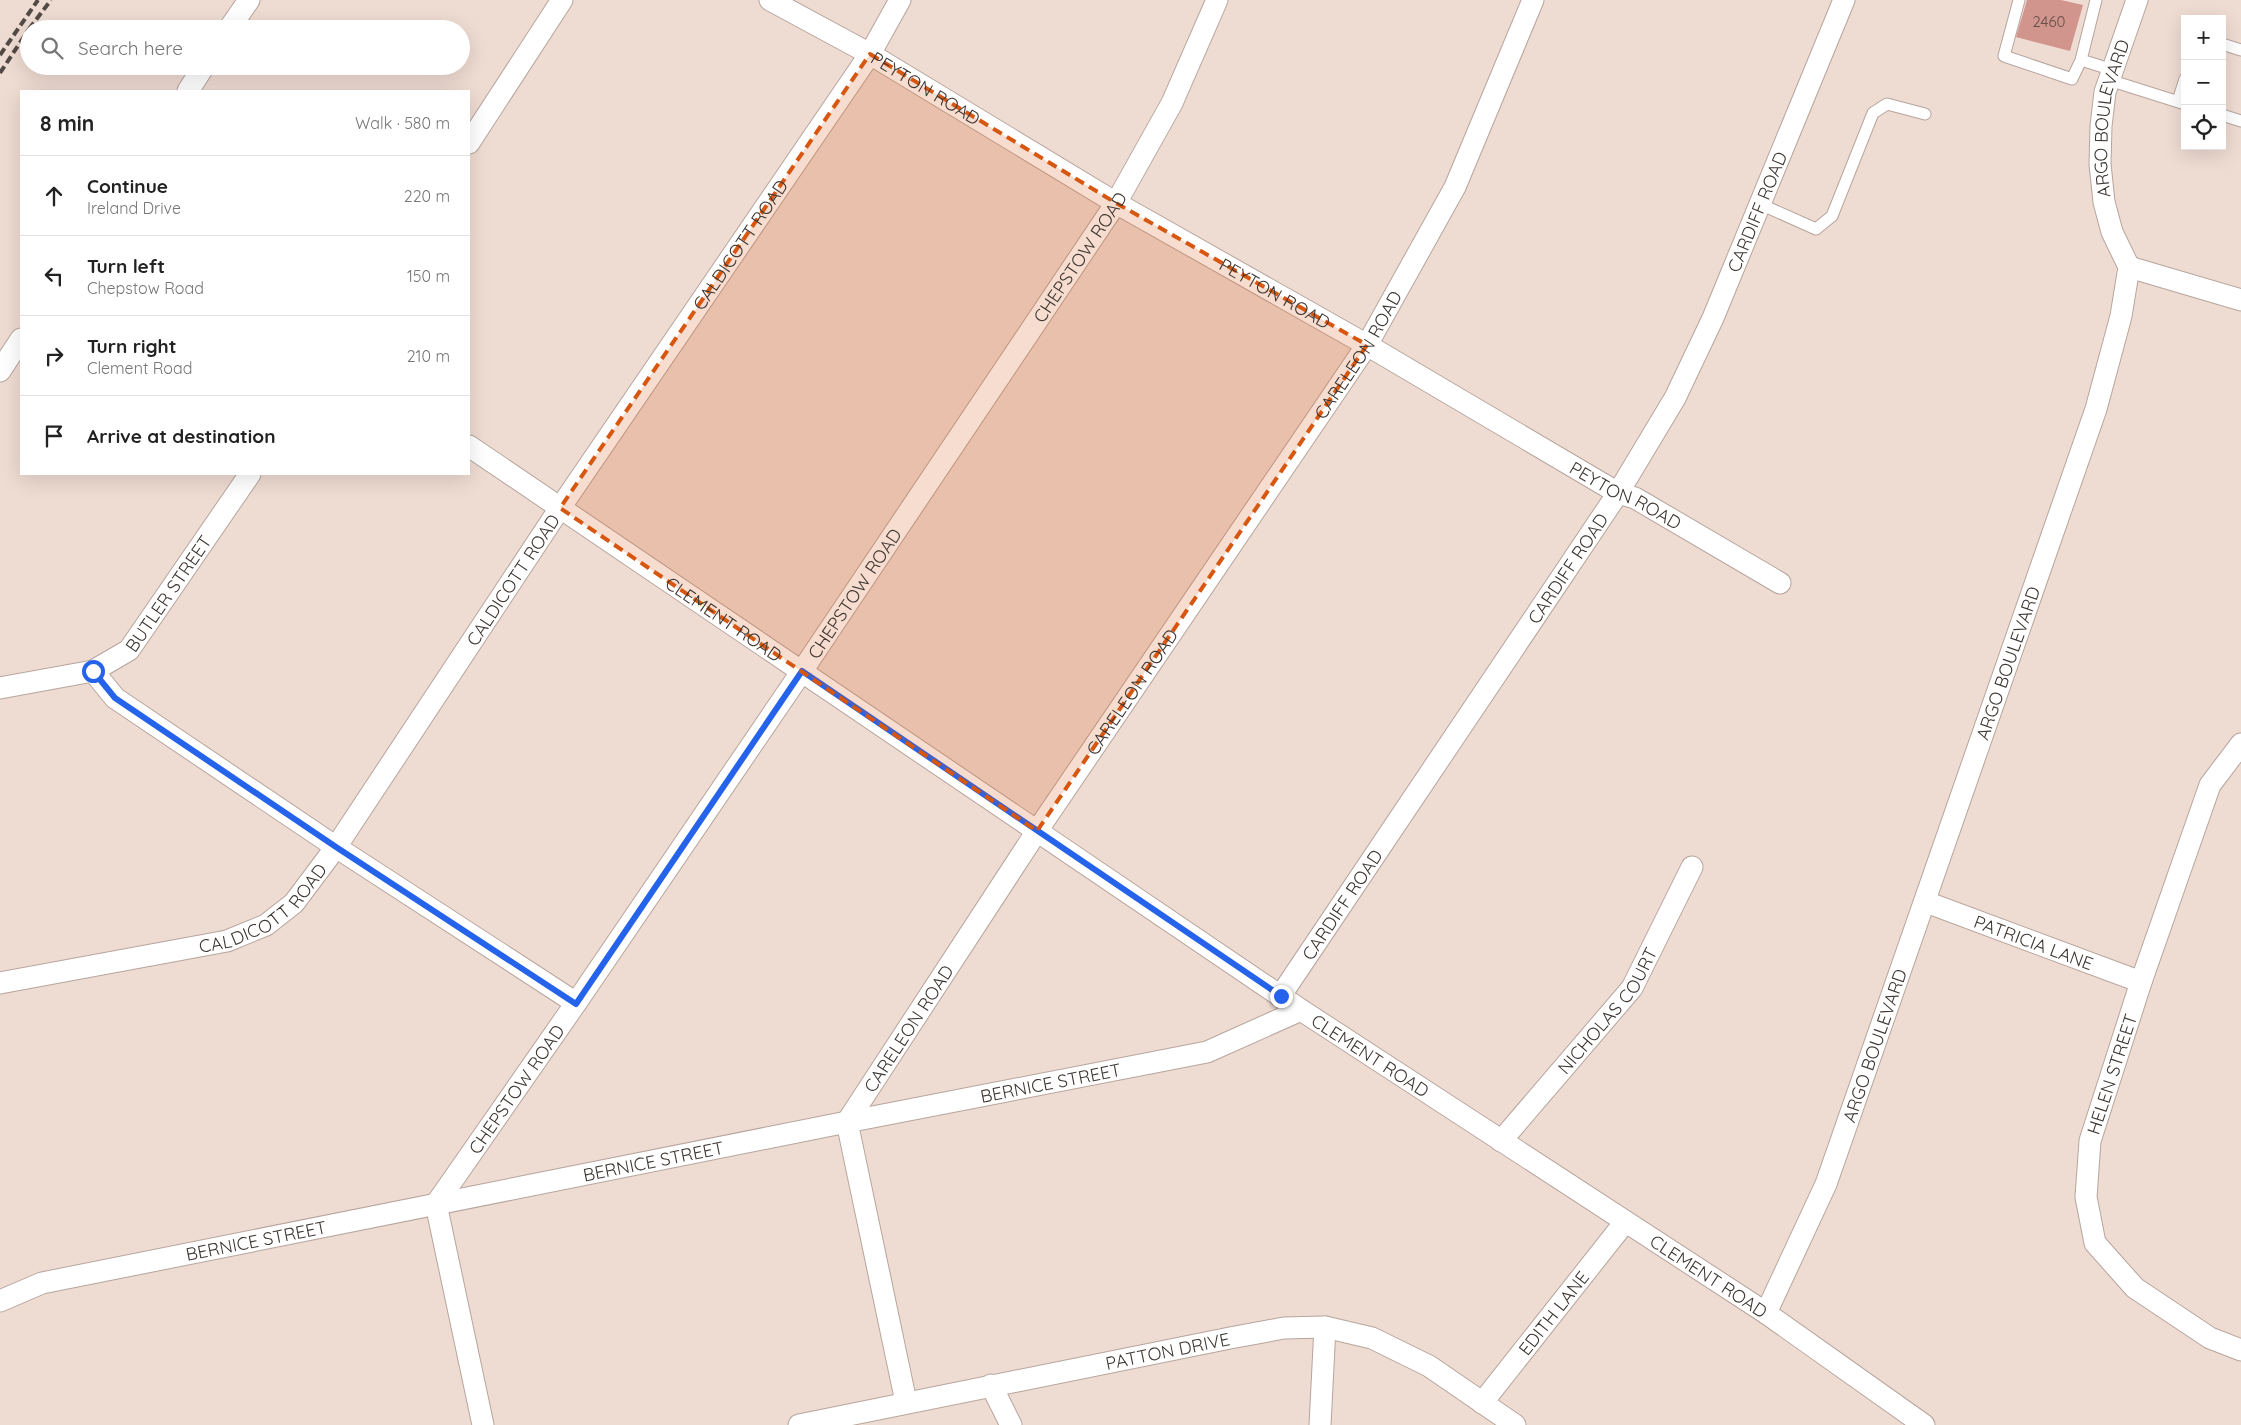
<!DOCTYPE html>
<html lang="en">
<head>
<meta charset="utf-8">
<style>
	:root { --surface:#fff; --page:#f6f6f6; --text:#222; --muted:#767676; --line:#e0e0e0 }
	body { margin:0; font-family:Quicksand,sans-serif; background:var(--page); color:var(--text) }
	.controls { position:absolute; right:15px; top:15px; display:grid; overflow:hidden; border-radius:0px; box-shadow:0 5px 20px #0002 }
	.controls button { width:45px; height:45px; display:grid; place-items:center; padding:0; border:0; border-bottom:1px solid var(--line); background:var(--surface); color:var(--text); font:25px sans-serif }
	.stop { position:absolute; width:15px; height:15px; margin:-11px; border:4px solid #2563eb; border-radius:50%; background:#fff }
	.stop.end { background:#2563eb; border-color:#fff; box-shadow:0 1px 5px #0008 }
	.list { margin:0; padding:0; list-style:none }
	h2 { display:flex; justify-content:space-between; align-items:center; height:65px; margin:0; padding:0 20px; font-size:21px }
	h2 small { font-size:16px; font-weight:400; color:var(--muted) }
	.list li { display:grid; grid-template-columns:32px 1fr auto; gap:15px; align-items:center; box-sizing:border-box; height:80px; padding:0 20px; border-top:1px solid var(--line) }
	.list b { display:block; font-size:19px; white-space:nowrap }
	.list p { margin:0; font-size:16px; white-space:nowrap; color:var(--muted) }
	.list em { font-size:16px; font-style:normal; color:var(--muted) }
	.icon { flex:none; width:28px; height:28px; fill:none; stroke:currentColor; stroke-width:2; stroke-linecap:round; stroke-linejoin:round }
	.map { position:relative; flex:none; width:2241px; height:1425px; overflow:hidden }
	.search { position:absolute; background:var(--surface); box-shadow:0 5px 20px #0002; left:20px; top:20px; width:450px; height:55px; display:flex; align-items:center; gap:12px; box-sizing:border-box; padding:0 18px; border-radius:28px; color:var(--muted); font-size:19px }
	.panel { position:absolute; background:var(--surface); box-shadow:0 5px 20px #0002; left:20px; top:90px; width:450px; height:385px; border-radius:0px }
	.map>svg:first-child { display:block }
	.building { fill:#d2958d }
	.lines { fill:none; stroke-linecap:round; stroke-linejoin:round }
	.lane-casing { stroke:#b7a59d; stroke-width:13 }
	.street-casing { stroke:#b7a59d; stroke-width:23 }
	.lane { stroke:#fff; stroke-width:11 }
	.street { stroke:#fff; stroke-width:21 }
	.rail { stroke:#524a45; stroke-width:4; stroke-dasharray:8 4; stroke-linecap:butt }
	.route { stroke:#2563eb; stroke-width:6 }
	.marked { fill:#d75610; fill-opacity:0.2; stroke:#d75610; stroke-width:4; stroke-dasharray:10 6; stroke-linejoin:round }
	.labels { text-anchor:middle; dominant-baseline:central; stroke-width:4.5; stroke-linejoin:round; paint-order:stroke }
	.number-label { font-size:15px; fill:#634e4a }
	.street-label { font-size:18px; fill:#3e3733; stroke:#fff }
</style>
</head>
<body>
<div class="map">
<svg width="2241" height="1425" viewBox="0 0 2241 1425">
	<rect width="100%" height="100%" fill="#eedbd2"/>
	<path class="building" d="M2027,0H2061L2083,5L2070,51L2016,37Z"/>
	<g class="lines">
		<g class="lane-casing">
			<path id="lane" d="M2019,0L2004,56L2072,79L2081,60L2096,0
				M2222,44L2241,50
				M2081,60L2113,70
				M2109,80L2185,104
				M2178,101L2185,79
				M2222,115L2241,121
				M1760,204L1816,229L1832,216L1873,113L1887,104L1925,114"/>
		</g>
		<g class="street-casing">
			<g id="street">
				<path id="s1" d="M770,0L870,54L1116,203L1367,345L1618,493L1635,498L1780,583"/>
				<path d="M229,29L249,0"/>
				<path d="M188,91L204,66"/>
				<path d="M469,143L562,0"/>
				<path d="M2129,267L2241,300"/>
				<path d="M0,371L21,339"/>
				<path id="s2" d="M469,446L1301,1010L1766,1313L1924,1425"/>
				<path d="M93,671L115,698L336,847L576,1003"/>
				<path id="s3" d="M0,688L93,671L129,650L250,474"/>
				<path d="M2241,744L2210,785L2141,982L2090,1141L2086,1197L2095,1243L2135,1288L2210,1338L2241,1350"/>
				<path id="s4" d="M1926,902L2141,982"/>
				<path id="s5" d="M0,983L227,941L266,925L294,903L336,847L560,508L870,54L900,0"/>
				<path id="s6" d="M1281,995L1618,493L1675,398L1713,318L1844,0"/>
				<path id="s7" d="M1501,1141L1632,988L1692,867"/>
				<path id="s8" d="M0,1301L42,1283L847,1122L1207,1052L1301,1010"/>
				<path id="s9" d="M1766,1313L1826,1184L2096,409L2121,316L2129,267L2112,232L2104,202L2100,164L2101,126L2105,92L2137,0"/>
				<path d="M991,1385L1011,1425"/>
				<path id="s10" d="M906,1402L847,1122L1037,831L1367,345L1455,187L1533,0"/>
				<path id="s11" d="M1482,1403L1625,1222"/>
				<path id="s12" d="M483,1425L436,1204L576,1003L802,671L1116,203L1172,103L1217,0"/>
				<path id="s13" d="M799,1425L1230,1338L1284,1328L1325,1327L1372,1338L1429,1366L1515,1425"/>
				<path d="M1320,1425L1325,1327"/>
			</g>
		</g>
		<use href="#lane" class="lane"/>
		<use href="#street" class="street"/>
		<path class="rail" d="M29,29L51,0
			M0,55L38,0
			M0,73L29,29"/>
	</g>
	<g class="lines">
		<path class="route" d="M93,671L115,698L336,847L576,1004L802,671L1281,996"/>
	</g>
	<path class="marked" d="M870,54L1116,203L1367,345L1037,831L560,508Z"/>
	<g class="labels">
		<g class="number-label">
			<text x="2049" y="21">2460</text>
		</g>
		<g class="street-label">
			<text stroke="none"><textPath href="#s1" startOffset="179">PEYTON ROAD</textPath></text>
			<text stroke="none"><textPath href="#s9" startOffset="1264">ARGO BOULEVARD</textPath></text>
			<text stroke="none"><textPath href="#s6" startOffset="919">CARDIFF ROAD</textPath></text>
			<text stroke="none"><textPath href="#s5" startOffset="1104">CALDICOTT ROAD</textPath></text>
			<text stroke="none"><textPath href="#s12" startOffset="1371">CHEPSTOW ROAD</textPath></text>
			<text stroke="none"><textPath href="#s1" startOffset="584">PEYTON ROAD</textPath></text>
			<text stroke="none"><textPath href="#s10" startOffset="1208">CARELEON ROAD</textPath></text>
			<text stroke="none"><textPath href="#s1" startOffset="989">PEYTON ROAD</textPath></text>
			<text stroke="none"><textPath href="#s6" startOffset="514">CARDIFF ROAD</textPath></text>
			<text stroke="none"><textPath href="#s5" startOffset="699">CALDICOTT ROAD</textPath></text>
			<text stroke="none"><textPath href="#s3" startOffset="205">BUTLER STREET</textPath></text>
			<text stroke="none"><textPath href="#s12" startOffset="966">CHEPSTOW ROAD</textPath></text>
			<text stroke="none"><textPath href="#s2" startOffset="308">CLEMENT ROAD</textPath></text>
			<text stroke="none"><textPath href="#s9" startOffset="694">ARGO BOULEVARD</textPath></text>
			<text stroke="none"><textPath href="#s10" startOffset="802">CARELEON ROAD</textPath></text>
			<text stroke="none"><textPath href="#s5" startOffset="279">CALDICOTT ROAD</textPath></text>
			<text stroke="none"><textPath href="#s6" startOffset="109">CARDIFF ROAD</textPath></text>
			<text stroke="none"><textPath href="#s4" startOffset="115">PATRICIA LANE</textPath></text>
			<text stroke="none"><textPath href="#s7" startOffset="169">NICHOLAS COURT</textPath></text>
			<text stroke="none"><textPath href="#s10" startOffset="398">CARELEON ROAD</textPath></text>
			<text stroke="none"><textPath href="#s9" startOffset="289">ARGO BOULEVARD</textPath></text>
			<text stroke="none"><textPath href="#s2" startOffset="1088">CLEMENT ROAD</textPath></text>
			<text transform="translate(2112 1074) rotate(-72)">HELEN STREET</text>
			<text stroke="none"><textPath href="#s8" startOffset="1074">BERNICE STREET</textPath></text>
			<text stroke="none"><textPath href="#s12" startOffset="366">CHEPSTOW ROAD</textPath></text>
			<text stroke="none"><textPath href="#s8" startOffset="669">BERNICE STREET</textPath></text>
			<text stroke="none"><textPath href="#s8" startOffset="264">BERNICE STREET</textPath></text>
			<text stroke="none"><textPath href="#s2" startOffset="1492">CLEMENT ROAD</textPath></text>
			<text stroke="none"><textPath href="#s11" startOffset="115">EDITH LANE</textPath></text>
			<text stroke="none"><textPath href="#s13" startOffset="376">PATTON DRIVE</textPath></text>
		</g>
	</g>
</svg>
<div class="controls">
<button>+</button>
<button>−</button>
<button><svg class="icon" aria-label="locate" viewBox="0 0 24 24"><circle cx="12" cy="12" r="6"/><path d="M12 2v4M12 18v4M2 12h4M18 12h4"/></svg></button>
</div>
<div class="stop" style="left:93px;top:671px"></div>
<div class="stop end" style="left:1281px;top:996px"></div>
<div class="search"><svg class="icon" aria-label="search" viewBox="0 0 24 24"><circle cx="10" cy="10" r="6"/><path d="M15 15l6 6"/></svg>Search here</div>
<section class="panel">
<h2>8 min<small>Walk · 580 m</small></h2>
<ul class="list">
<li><svg class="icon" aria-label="ahead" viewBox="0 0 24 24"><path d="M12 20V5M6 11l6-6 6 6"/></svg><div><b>Continue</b><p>Ireland Drive</p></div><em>220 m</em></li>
<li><svg class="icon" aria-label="left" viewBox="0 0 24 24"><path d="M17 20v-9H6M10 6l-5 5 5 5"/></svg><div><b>Turn left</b><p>Chepstow Road</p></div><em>150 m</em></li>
<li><svg class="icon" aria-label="right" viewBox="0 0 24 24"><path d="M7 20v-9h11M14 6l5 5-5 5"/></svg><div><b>Turn right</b><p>Clement Road</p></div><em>210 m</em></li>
<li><svg class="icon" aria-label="arrive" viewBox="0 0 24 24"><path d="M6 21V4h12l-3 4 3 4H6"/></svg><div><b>Arrive at destination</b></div></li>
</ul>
</section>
</div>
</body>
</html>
